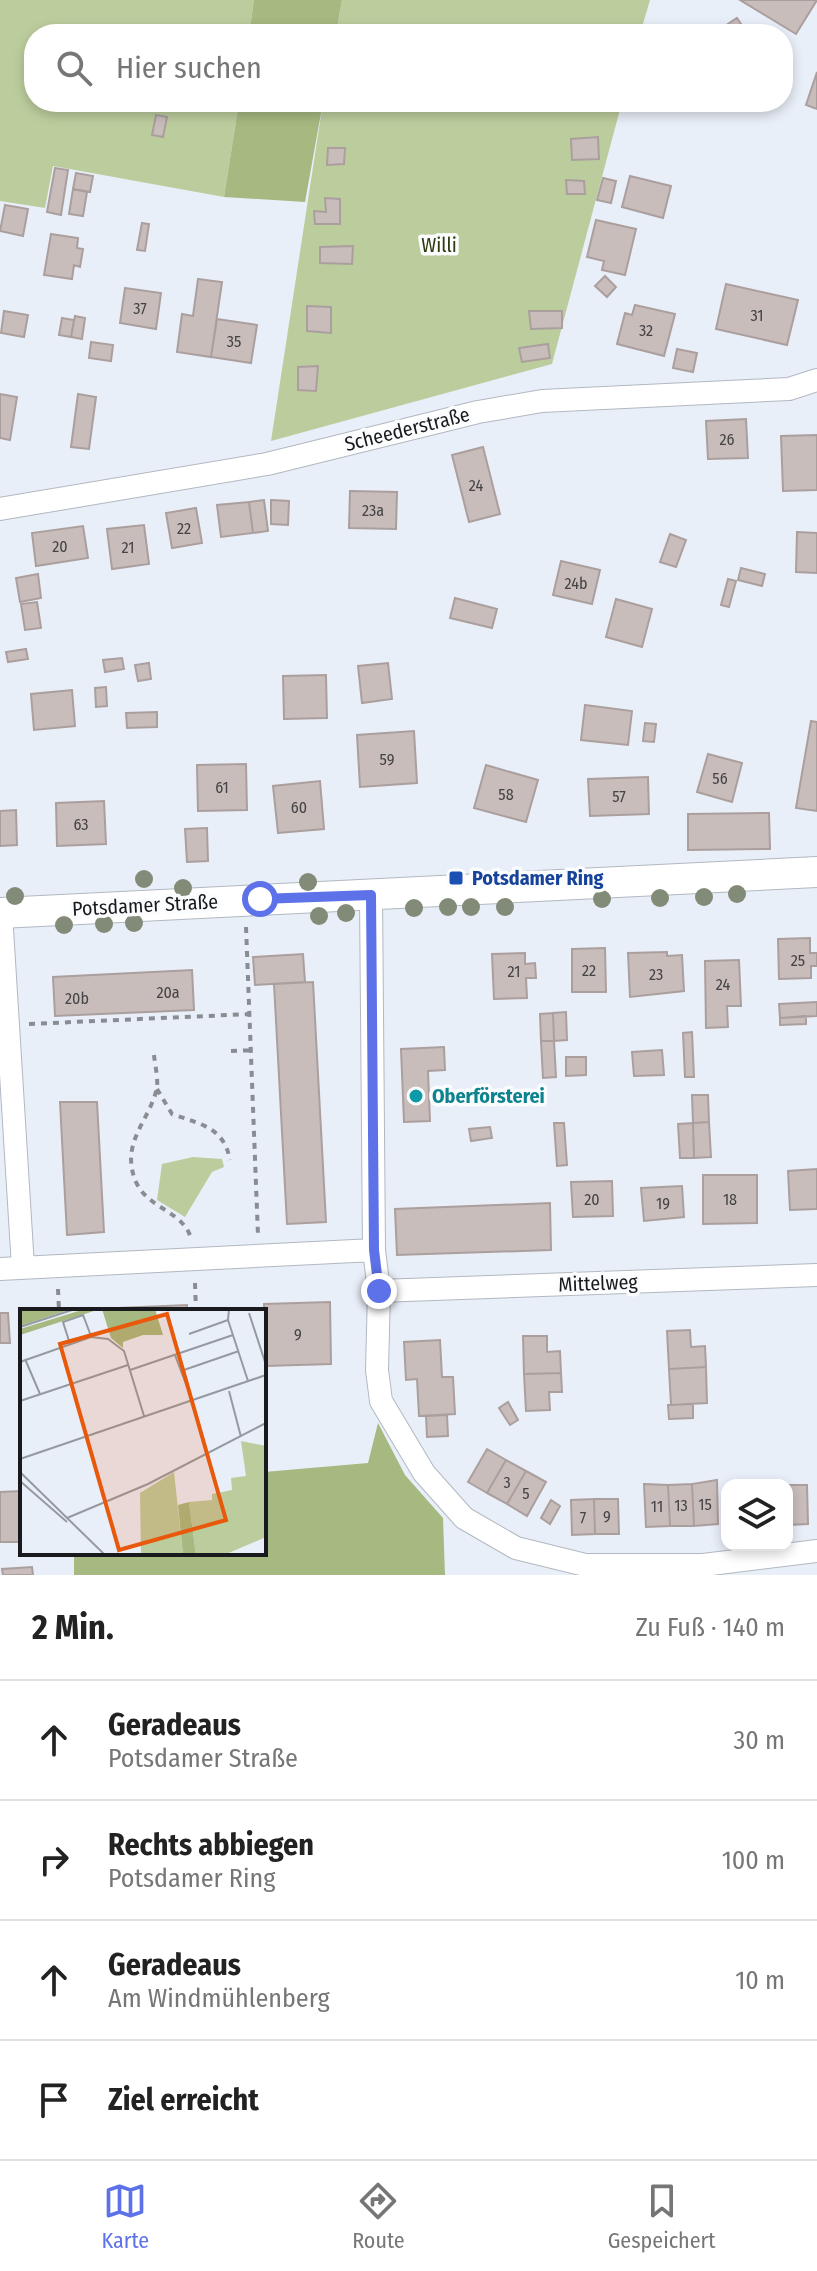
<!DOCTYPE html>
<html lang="de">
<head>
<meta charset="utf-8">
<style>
	:root { --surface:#fff; --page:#f2f2f2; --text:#222; --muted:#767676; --line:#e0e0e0; --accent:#5d71e8 }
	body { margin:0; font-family:"Fira Sans Condensed",sans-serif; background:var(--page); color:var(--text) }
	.controls { position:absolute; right:24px; bottom:24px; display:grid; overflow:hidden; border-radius:16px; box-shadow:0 4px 12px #0003 }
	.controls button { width:72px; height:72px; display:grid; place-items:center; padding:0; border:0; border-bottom:2px solid var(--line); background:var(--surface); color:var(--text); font:40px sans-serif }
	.stop { position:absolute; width:24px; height:24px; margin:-18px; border:6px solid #5d71e8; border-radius:50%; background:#fff }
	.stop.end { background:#5d71e8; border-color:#fff; box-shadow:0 2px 8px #0008 }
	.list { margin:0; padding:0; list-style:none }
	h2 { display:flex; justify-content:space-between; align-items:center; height:104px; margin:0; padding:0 32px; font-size:34px }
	h2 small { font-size:26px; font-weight:400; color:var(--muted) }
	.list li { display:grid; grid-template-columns:52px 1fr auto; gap:24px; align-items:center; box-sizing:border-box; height:120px; padding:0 32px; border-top:2px solid var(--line) }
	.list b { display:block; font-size:30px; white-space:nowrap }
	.list p { margin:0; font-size:26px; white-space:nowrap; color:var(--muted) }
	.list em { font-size:26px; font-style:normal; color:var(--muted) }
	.icon { flex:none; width:44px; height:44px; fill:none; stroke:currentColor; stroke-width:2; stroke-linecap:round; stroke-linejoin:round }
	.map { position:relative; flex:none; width:817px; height:1575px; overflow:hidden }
	.search { position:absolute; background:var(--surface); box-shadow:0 4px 12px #0003; left:24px; right:24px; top:24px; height:88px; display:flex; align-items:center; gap:20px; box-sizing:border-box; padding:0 28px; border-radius:32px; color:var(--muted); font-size:30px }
	.sheet { height:584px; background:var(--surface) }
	nav { display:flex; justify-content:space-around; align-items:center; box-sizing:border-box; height:112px; border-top:2px solid var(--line); background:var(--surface); font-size:22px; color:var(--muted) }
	nav a { display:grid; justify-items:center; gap:4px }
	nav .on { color:var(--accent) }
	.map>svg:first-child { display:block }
	.green { fill:#bccd9d }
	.forest { fill:#a6b980 }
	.building { fill:#c9bdbc; stroke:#ab9f9e; stroke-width:2 }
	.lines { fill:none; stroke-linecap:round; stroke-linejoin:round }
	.street-casing { stroke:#b2b8c0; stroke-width:24 }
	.secondary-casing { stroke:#b2b8c0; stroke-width:32 }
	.path { stroke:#898d93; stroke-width:4; stroke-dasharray:6 6; stroke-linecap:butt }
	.street { stroke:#fff; stroke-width:22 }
	.secondary { stroke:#fff; stroke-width:30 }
	.tree { fill:#828b78 }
	.route { stroke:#5d71e8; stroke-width:10 }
	.transit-dot { fill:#1a4fb4; stroke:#fbfcfe; stroke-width:3 }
	.culture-dot { fill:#0f9aa8; stroke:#fbfcfe; stroke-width:3 }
	.labels { text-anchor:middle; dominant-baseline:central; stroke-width:7; stroke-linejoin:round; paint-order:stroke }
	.number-label { font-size:16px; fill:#444345 }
	.park-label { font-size:20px; fill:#2e3a0f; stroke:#fbfcfe }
	.street-label { font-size:20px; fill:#181a1d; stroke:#fbfcfe }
	.transit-label { font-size:20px; font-weight:bold; fill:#164399; stroke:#fbfcfe; text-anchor:start }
	.culture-label { font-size:20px; font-weight:bold; fill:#0d838f; stroke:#fbfcfe; text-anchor:start }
	.inset-road { fill:none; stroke:#959aa0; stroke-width:2 }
	.view { fill:#e8590c; fill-opacity:0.15; stroke:#e8590c; stroke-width:4 }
	.inset-edge { fill:none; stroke:#181a1d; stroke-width:4 }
</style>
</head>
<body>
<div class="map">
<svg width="817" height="1575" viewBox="0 0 817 1575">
	<rect width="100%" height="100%" fill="#e9eff8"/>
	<path class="green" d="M0,0H254L249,34H34V102H239L224,197L53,166L45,208L0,201Z
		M342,0H650L640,34H336Z
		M323,102H622L552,364L271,441Z
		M193,1157L222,1159L224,1167L212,1172L185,1217L157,1200L162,1164Z"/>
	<path class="forest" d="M254,0H342L336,34H249Z
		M239,102H323L305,202L224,197Z
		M378,1423L405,1475L443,1518L445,1575H74V1553H264V1472L368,1463Z"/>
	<path class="building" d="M740,0H817L796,34Z
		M737,18L748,34H713Z
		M817,72V109L806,105Z
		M156,115L167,117L163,137L152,135Z
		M598,137L599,159L572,160L571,139Z
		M328,148H345L344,164L327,165Z
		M55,168L68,170L61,215L47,212Z
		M76,173L93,176L90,192L73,189Z
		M630,176L671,186L663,218L622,207Z
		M603,178L616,181L611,203L597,200Z
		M566,180L584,181L585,194H567Z
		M73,189L87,192L83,216L69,214Z
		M325,198L340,199V224H315L314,211L326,212Z
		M5,205L28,209L23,236L0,231Z
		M596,220L636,229L625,275L602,270L604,261L587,257Z
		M142,223L149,224L145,251L137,250Z
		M51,234L78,238L77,248L83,249L80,267L74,265L72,279L44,275Z
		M353,246L352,264L320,263V247Z
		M605,276L616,287L607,297L595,286Z
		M198,279L222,282L211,357L177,352L182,314L193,316Z
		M726,284L798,300L787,345L716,329Z
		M125,288L161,293L156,329L120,323Z
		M635,305L675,314L664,356L617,344L625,313L632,315Z
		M307,306L331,307V333L307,331Z
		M4,311L28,315L24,337L1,333Z
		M529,311H562V328L531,329Z
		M75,316L85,318L82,339L71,337Z
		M62,318L74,320L71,337L59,335Z
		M217,319L257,325L251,363L211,357Z
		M91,342L113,345L111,361L89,358Z
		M548,344L550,358L522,362L519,348Z
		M677,349L697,353L693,372L673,368Z
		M318,366L316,391L298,390V367Z
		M0,394L17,397L10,440L0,438Z
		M78,394L96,397L89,449L71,447Z
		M746,419L748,458L708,459L706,421Z
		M817,435V490L783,491L781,436Z
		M483,447L500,514L469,522L452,455Z
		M350,491L397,492L396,529L349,528Z
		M264,500L268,531L253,533L249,502Z
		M271,500L289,501L288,525L271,524Z
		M249,502L253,533L221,537L217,505Z
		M196,508L202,543L172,548L166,513Z
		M144,525L149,564L112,569L107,529Z
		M83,526L88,558L36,566L32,533Z
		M797,532L817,533V573L796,572Z
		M670,534L686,540L676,567L660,562Z
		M561,561L600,570L592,604L553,595Z
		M741,568L765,574L762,586L738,580Z
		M38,574L41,598L20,602L16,578Z
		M728,579L736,581L729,607L721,605Z
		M455,598L497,609L492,628L450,618Z
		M616,599L652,609L642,647L606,637Z
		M37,602L41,628L25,630L21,604Z
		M26,649L28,659L8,662L6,652Z
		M122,658L124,669L105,672L103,660Z
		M149,663L151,679L138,681L135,665Z
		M388,663L392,699L362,703L358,666Z
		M326,675L327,718L284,719L283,676Z
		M106,687L107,706L96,707L95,688Z
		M72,690L75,726L34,730L31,694Z
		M585,705L632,711L628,745L581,740Z
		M157,712V727L127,728L126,713Z
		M811,721L817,722V811L796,808Z
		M645,723L656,724L654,742L643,741Z
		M414,731L417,783L360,787L357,735Z
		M708,754L742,763L732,802L697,792Z
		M246,764L247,810L198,811L197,765Z
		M486,765L538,780L526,822L474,808Z
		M648,777L649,814L590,816L588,779Z
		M320,781L324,829L278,833L273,786Z
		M104,801L106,844L57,846L56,803Z
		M16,810L17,845L0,846V811Z
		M769,813L770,849L688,850V814Z
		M207,828L208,861L187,862L185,829Z
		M810,938V953H817V966H811V978L779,979L778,939Z
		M605,948L606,992H572V949Z
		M667,952V956L682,955L684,991L630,997L628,953Z
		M525,953V964L535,963L536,978H526L527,998L494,999L492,954Z
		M303,954L305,982L255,985L253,957Z
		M739,960L741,1006H727L728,1027L706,1028L705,961Z
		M192,970L194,1010L55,1016L53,977Z
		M313,982L326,1222L287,1224L274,984Z
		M817,1002V1016L780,1018L779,1004Z
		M566,1012L567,1040L554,1041L553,1013Z
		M553,1013L554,1041H541L540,1014Z
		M806,1016V1024L780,1025V1018Z
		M692,1032L694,1077H685L683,1033Z
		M541,1041H554L556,1077L543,1078Z
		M444,1047L445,1070L428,1071L430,1121L404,1122L401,1049Z
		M662,1050L664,1075L634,1076L632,1052Z
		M566,1057H586V1075L566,1076Z
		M692,1095H708L709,1122L693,1123Z
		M60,1102H97L104,1232L67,1235Z
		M709,1122L711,1157L694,1158L693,1123Z
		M554,1123H564L567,1165L557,1166Z
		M693,1123L694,1158H680L678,1124Z
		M490,1127L492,1138L471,1141L469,1129Z
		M817,1169V1209L790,1210L788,1171Z
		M703,1175H757V1223L703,1224Z
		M612,1181L613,1216L573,1217L571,1182Z
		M682,1186L684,1217L644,1221L641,1188Z
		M550,1203L551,1250L397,1255L395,1209Z
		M330,1302L331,1364L266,1366L264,1304Z
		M187,1305V1311H71V1310Z
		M0,1313H8L10,1343H0Z
		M690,1330L691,1347L705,1346L706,1367L669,1369L667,1331Z
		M523,1336H547V1352L560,1351L561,1373L524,1374Z
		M440,1340L442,1377H453L455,1414L419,1416L417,1379L406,1380L404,1342Z
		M706,1367L707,1403L671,1405L669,1369Z
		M561,1373L562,1392H549L550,1410L526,1411L524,1374Z
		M508,1402L518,1420L510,1425L499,1408Z
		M693,1404V1418L669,1419L668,1405Z
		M447,1415L448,1436L427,1437L426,1416Z
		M487,1449L506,1460L487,1493L468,1482Z
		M506,1460L526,1471L507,1504L487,1493Z
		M526,1471L546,1482L527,1516L507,1504Z
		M717,1480L718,1524L694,1526L692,1484Z
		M644,1484L668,1485L670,1526L646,1527Z
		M692,1484L694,1526H670L668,1485Z
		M787,1485H807L808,1524L787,1525Z
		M22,1491V1542H0V1492Z
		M594,1499L595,1534L572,1535L571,1500Z
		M594,1499H618L619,1534H595Z
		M551,1500L560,1506L550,1524L541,1518Z
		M32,1567L33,1575H3L2,1569Z"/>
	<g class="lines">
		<g class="street-casing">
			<path id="street" d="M0,509L267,464L478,412L542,401L789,389L817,380
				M371,895L374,1250L379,1291L377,1370L381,1401L424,1473L464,1518L516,1548L585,1565H703L817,1551
				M1,913L23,1267
				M0,1269L374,1250
				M379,1291L817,1275"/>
		</g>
		<g class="secondary-casing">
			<path id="secondary" d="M0,913L817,872"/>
		</g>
		<path class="path" d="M246,927L258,1236
			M29,1024L251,1014
			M231,1051L252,1050
			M154,1055C155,1065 158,1077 157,1087C151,1120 119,1142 136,1182C148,1209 182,1210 191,1238
			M157,1089L172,1114C200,1124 224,1127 230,1160
			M195,1283L196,1311
			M58,1289L59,1311"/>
		<use href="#street" class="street"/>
		<use href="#secondary" class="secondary"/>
	</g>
	<g class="tree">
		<circle cx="144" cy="879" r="9"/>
		<circle cx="308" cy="882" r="9"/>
		<circle cx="183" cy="888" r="9"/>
		<circle cx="737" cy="894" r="9"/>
		<circle cx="15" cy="896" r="9"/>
		<circle cx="704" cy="897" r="9"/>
		<circle cx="660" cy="898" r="9"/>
		<circle cx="602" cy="899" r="9"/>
		<circle cx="448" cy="907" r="9"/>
		<circle cx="471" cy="907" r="9"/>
		<circle cx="505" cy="907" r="9"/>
		<circle cx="414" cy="908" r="9"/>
		<circle cx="346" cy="913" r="9"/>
		<circle cx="319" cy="916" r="9"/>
		<circle cx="134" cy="923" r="9"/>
		<circle cx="104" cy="924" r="9"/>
		<circle cx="64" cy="925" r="9"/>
	</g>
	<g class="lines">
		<path class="route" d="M260,899L371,895L374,1250L379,1291"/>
	</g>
	<rect class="transit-dot" x="448" y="870" width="16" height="16" rx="4"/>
	<circle class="culture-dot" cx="416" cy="1096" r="8"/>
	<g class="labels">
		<g class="number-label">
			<text x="140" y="308">37</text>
			<text x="757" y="315">31</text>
			<text x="646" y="330">32</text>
			<text x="234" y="341">35</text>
			<text x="727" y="439">26</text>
			<text x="476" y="485">24</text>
			<text x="373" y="510">23a</text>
			<text x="184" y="528">22</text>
			<text x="60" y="546">20</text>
			<text x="128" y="547">21</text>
			<text x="576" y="583">24b</text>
			<text x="387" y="759">59</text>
			<text x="720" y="778">56</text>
			<text x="222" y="787">61</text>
			<text x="506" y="794">58</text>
			<text x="619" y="796">57</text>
			<text x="299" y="807">60</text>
			<text x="81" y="824">63</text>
			<text x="798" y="960">25</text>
			<text x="589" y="970">22</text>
			<text x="514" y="971">21</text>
			<text x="656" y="974">23</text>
			<text x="723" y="984">24</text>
			<text x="168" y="992">20a</text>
			<text x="77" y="998">20b</text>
			<text x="592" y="1199">20</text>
			<text x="730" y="1199">18</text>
			<text x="663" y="1203">19</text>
			<text x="298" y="1334">9</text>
			<text x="507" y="1482">3</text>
			<text x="526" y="1493">5</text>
			<text x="705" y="1504">15</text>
			<text x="681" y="1505">13</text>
			<text x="657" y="1506">11</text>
			<text x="607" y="1516">9</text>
			<text x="583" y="1517">7</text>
		</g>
		<g class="park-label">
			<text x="439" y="245">Willi</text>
		</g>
		<g class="street-label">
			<text transform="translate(407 429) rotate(-14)">Scheederstraße</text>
			<text transform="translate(145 905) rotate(-3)">Potsdamer Straße</text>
			<text transform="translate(598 1283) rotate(-2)">Mittelweg</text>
		</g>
		<g class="transit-label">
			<text x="472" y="878">Potsdamer Ring</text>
		</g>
		<g class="culture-label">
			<text x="432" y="1096">Oberförsterei</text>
		</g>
	</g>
	<g transform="translate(20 1309)">
		<rect width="246" height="246" fill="#e9eff8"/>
		<path d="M221,132L246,137V228L204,246H176L169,193L192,191V185L212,181L211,169L226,167ZM154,163L163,246H121L120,184Z" fill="#bccd9d"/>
		<path d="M0,0L42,2L51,0L0,17ZM65,0H80L0,26V20ZM82,0H135L143,26H123L103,33V39L91,29ZM169,193L176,246H163L158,196Z" fill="#a6b980"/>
		<path class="inset-road" d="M209,0L208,11L228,72M229,4L246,56M0,18L55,0M169,25L208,11M50,35L43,13L63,6L71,27M155,46L172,91M5,50L20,85M0,53L71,28L88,30L104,42L124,107M110,61L213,26M161,62L219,42M209,82L221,128M0,92L108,56M0,150L246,66M0,163L85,246M0,172L47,213M47,209L128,175L246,114"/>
		<path class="view" d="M147,5L206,211L99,241L40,35Z"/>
		<rect width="246" height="246" class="inset-edge"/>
	</g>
</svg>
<div class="controls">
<button><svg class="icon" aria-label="layers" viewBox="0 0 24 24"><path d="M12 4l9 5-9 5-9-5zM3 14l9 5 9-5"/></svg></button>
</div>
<div class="stop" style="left:260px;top:899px"></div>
<div class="stop end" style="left:379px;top:1291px"></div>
<div class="search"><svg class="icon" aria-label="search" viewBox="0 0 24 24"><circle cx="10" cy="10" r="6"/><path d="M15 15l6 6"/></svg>Hier suchen</div>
</div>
<section class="sheet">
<h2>2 Min.<small>Zu Fuß · 140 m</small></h2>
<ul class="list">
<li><svg class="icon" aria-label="ahead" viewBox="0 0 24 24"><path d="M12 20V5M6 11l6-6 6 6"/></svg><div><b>Geradeaus</b><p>Potsdamer Straße</p></div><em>30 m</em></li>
<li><svg class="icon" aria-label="right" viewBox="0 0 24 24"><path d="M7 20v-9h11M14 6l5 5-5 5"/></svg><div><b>Rechts abbiegen</b><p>Potsdamer Ring</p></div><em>100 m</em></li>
<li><svg class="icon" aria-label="ahead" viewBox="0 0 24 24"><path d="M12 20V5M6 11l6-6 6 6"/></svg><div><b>Geradeaus</b><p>Am Windmühlenberg</p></div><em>10 m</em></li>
<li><svg class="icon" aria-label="arrive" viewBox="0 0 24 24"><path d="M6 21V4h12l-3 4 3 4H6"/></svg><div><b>Ziel erreicht</b></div></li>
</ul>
</section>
<nav>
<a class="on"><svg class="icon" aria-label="map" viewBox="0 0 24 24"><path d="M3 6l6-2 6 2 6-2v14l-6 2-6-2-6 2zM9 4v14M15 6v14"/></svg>Karte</a>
<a><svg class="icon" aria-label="directions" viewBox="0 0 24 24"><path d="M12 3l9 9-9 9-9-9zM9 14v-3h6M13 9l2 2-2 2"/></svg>Route</a>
<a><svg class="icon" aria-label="saved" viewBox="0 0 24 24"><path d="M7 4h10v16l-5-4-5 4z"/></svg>Gespeichert</a>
</nav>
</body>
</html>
